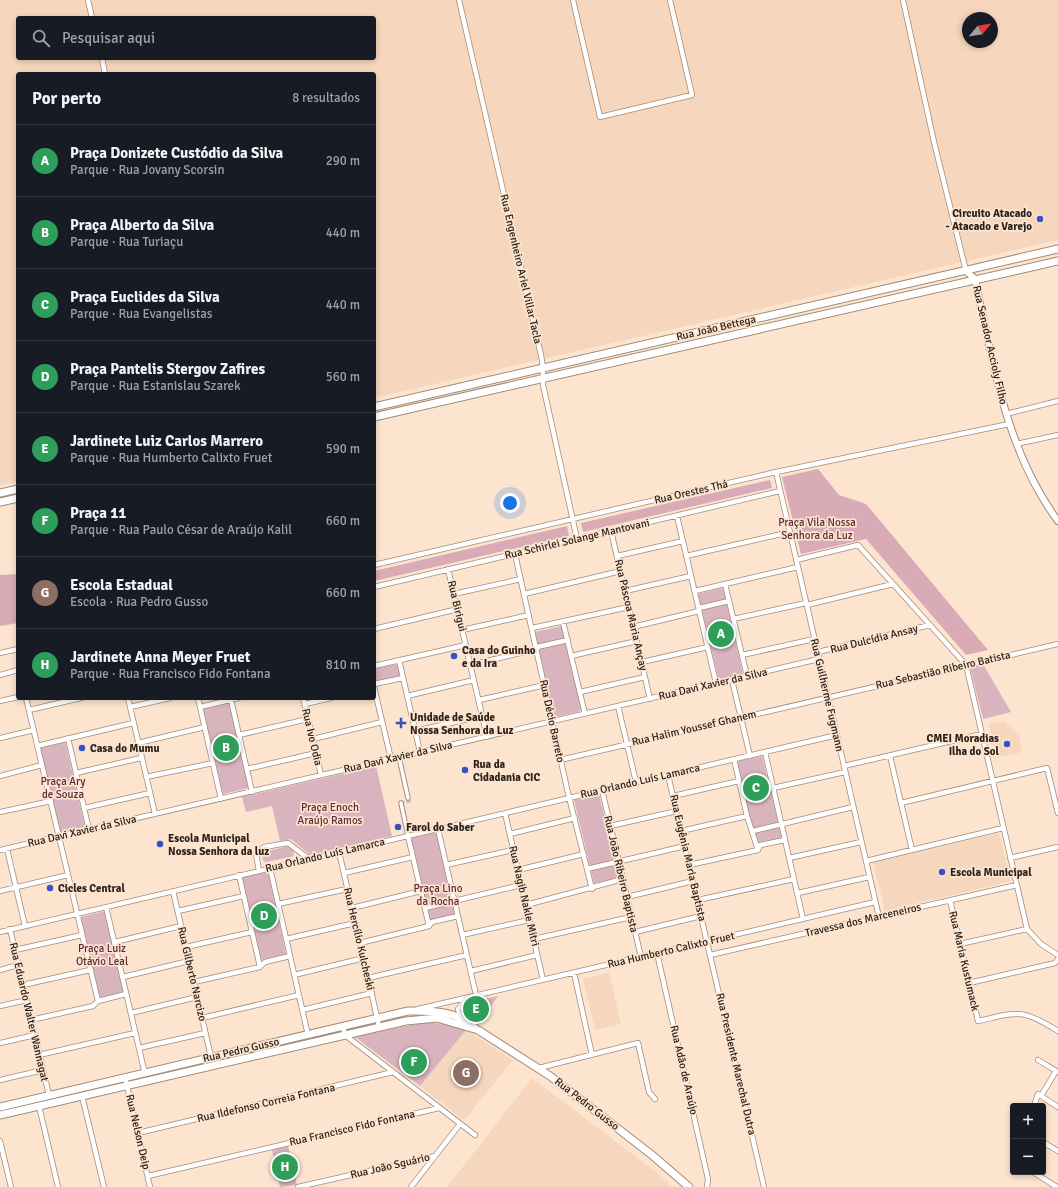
<!DOCTYPE html>
<html lang="pt">
<head>
<meta charset="utf-8">
<style>
	:root { --surface:#171b24; --page:#20242c; --text:#f1f3f6; --muted:#9ea1a6; --line:#363941; --accent:#7c3aed }
	body { margin:0; font-family:Signika,sans-serif; background:var(--page); color:var(--text) }
	.controls { position:absolute; right:12px; bottom:12px; display:grid; overflow:hidden; border-radius:4px; box-shadow:0 2px 6px #0003 }
	.controls button { width:36px; height:36px; display:grid; place-items:center; padding:0; border:0; border-bottom:1px solid var(--line); background:var(--surface); color:var(--text); font:20px sans-serif }
	.compass { position:absolute; left:962px; top:12px; width:36px; height:36px; border-radius:50%; background:var(--surface); box-shadow:0 2px 6px #0003; rotate:60deg }
	.you { position:absolute; left:510px; top:503px; width:14px; height:14px; margin:-10px; border:3px solid #fff; border-radius:50%; background:#1a73e8; box-shadow:0 0 0 6px #1a73e833 }
	.badge { display:grid; place-items:center; width:26px; height:26px; border-radius:50%; background:var(--accent); color:#fff; font-size:13px; font-weight:700 }
	.pin { position:absolute; translate:-50% -50%; border:2px solid #fff; box-shadow:0 1px 4px #0006 }
	.list { margin:0; padding:0; list-style:none }
	h2 { display:flex; justify-content:space-between; align-items:center; height:52px; margin:0; padding:0 16px; font-size:17px }
	h2 small { font-size:13px; font-weight:400; color:var(--muted) }
	.list li { display:grid; grid-template-columns:26px 1fr auto; gap:12px; align-items:center; box-sizing:border-box; height:72px; padding:0 16px; border-top:1px solid var(--line) }
	.list b { display:block; font-size:15px; white-space:nowrap }
	.list p { margin:0; font-size:13px; white-space:nowrap; color:var(--muted) }
	.list em { font-size:13px; font-style:normal; color:var(--muted) }
	.icon { flex:none; width:22px; height:22px; fill:none; stroke:currentColor; stroke-width:2; stroke-linecap:round; stroke-linejoin:round }
	.map { position:relative; flex:none; width:1058px; height:1187px; overflow:hidden }
	.search { position:absolute; background:var(--surface); box-shadow:0 2px 6px #0003; left:16px; top:16px; width:360px; height:44px; display:flex; align-items:center; gap:10px; box-sizing:border-box; padding:0 14px; border-radius:4px; color:var(--muted); font-size:15px }
	.panel { position:absolute; background:var(--surface); box-shadow:0 2px 6px #0003; left:16px; top:72px; width:360px; height:628px; border-radius:4px }
	.map>svg:first-child { display:block }
	.built { fill:#f6d7bd; fill-rule:evenodd }
	.green { fill:#d9b3bd }
	.forest { fill:#d8abb7 }
	.lines { fill:none; stroke-linecap:round; stroke-linejoin:round }
	.pedestrian-tunnel { stroke:#d2bdab; stroke-width:3.5; stroke-dasharray:3.5 2; stroke-linecap:butt }
	.pedestrian-casing { stroke:#a28b78; stroke-width:5.5 }
	.minor-casing { stroke:#a28b78; stroke-width:6 }
	.tertiary-casing { stroke:#a28b78; stroke-width:8 }
	.secondary-casing { stroke:#a28b78; stroke-width:9 }
	.primary-casing { stroke:#a28b78; stroke-width:9 }
	.pedestrian { stroke:#fff; stroke-width:3.5 }
	.minor { stroke:#fff; stroke-width:4.5 }
	.tertiary { stroke:#fff; stroke-width:6 }
	.secondary { stroke:#fff; stroke-width:7 }
	.primary { stroke:#fff; stroke-width:7 }
	.poi-dot { fill:#3552c3; stroke:#fce4cf; stroke-width:1.5 }
	.labels { text-anchor:middle; dominant-baseline:central; stroke-width:3.5; stroke-linejoin:round; paint-order:stroke }
	.poi-label { font-size:11px; font-weight:bold; fill:#2a211a; stroke:#fce4cf; text-anchor:start }
	.street-label { font-size:11px; fill:#2a211a; stroke:#fce4cf }
	.park-label { font-size:11px; fill:#60283b; stroke:#fce4cf }
</style>
</head>
<body>
<div class="map">
<svg width="1058" height="1187" viewBox="0 0 1058 1187">
	<rect width="100%" height="100%" fill="#fce4cf"/>
	<path class="built" d="M0,0H1058V240L374,398V74H18V481L0,485ZM18,18H374V58H18ZM968,18H992V42H968Z
		M1004,721L1019,736L1022,752L996,758L989,724Z
		M999,833L1011,881L885,911L873,862Z
		M609,973L621,1024L595,1030L583,979Z
		M466,1030L513,1060L464,1120L420,1086Z
		M532,1078L661,1176L672,1187H447Z"/>
	<path class="green" d="M723,588L743,674L719,680L698,594Z
		M562,626L582,711L554,717L535,632Z
		M398,664L400,676L375,681L374,669Z
		M983,664L1011,712L983,719L970,667Z
		M229,703L249,788L223,794L203,709Z
		M65,741L85,827L60,833L40,747Z
		M762,756L782,838L758,844L749,814L737,761Z
		M376,766L392,836L310,855L291,839L280,841L272,806L246,812L242,797Z
		M599,794L619,878L594,883L574,800Z
		M437,832L456,914L430,920L411,838Z
		M288,846L293,849L294,856L266,862L263,860L262,855L264,852Z
		M268,871L286,954L261,960L242,877Z
		M105,911L124,992L100,998L81,917Z
		M498,996L478,1025L464,1013V1007L470,1002Z
		M424,1022L454,1025L466,1030L420,1086L355,1037Z
		M288,1146L297,1185L280,1187L272,1150Z"/>
	<path class="forest" d="M818,469L839,495L866,504L988,650L966,655L866,539L801,554L782,477Z
		M770,480L772,488L583,532L581,523Z
		M567,526L569,536L374,581V571Z
		M18,574V623L0,626V575Z"/>
	<g class="lines">
		<path class="pedestrian-tunnel" d="M401,803L409,801L408,798"/>
		<g class="pedestrian-casing">
			<path id="pedestrian" d="M399,757L408,798
				M401,803L408,836"/>
		</g>
		<g class="minor-casing">
			<path id="minor" d="M88,0L92,18
				M459,0L541,355L543,368V385L577,539
				M573,0L600,117L692,95L670,0
				M903,0L934,142L966,271
				M102,58L105,74
				M1006,414L1058,401
				M1016,444L1058,435
				M776,472L879,917
				M677,516L716,683
				M611,531L650,699
				M515,554L568,793L592,889
				M617,556L683,541
				M686,556L790,532
				M796,560L858,545L966,665L1027,929L1041,944L1058,955
				M374,565L776,472L1009,424
				M448,569L487,737
				M725,584L747,676
				M374,587L780,491
				M625,591L691,576
				M695,591L798,567
				M454,594L521,579
				M524,594L621,571
				M807,605L893,584
				M699,608L729,601
				M733,619L806,603
				M563,622L585,714
				M633,627L699,611
				M532,628L629,607
				M374,629L458,609
				M462,630L529,615
				M537,647L568,640
				M818,652L930,625
				M0,653L18,649
				M742,655L814,639
				M571,656L637,641
				M399,660L420,752
				M642,662L708,647
				M470,665L537,649
				M374,666L466,645
				M0,675L18,670
				M732,680L750,756
				M374,684L403,678
				M374,687L391,759
				M580,692L645,677
				M407,696L474,680
				M26,698L98,1001
				M128,698L155,814
				M198,698L221,799
				M303,698L321,775
				M231,700L252,792
				M479,700L545,685
				M0,701L18,697
				M305,704L331,698
				M618,706L636,782
				M130,707L170,698
				M200,707L238,698
				M29,710L81,698
				M415,731L482,716
				M239,735L308,719
				M0,738L34,730
				M68,738L89,830
				M313,739L382,722
				M138,743L205,727
				M37,746L133,723
				M765,752L803,919
				M890,756L912,850
				M734,759L747,816L758,850
				M560,760L1058,644
				M844,766L982,734
				M247,769L316,753
				M76,773L141,758
				M668,775L764,1187
				M0,776L42,765
				M146,777L213,763
				M773,788L845,772
				M602,790L641,957
				M673,796L739,781
				M901,803L1047,768L1058,813
				M84,808L150,793
				M0,812L51,801
				M505,813L543,980
				M610,826L677,811
				M438,829L476,995
				M681,831L747,816
				M753,831L853,807
				M510,834L575,818
				M408,836L429,926
				M7,849L25,926
				M0,850L819,659
				M339,852L379,1026
				M789,858L861,842
				M1010,858L1058,847
				M866,861L1003,828
				M446,865L513,850
				M689,865L758,850L760,845L785,840
				M270,868L308,1035
				M587,869L685,846
				M518,870L584,854
				M259,871L256,854L264,847L288,843L309,859
				M344,873L413,857
				M239,875L260,967
				M0,891L68,875
				M173,891L211,1057
				M798,893L869,877
				M627,897L693,881
				M698,900L794,879
				M950,900L978,1021C1019,1012 1021,1008 1058,1031
				M278,904L347,889
				M526,905L623,879
				M106,907L145,1074
				M352,908L421,891
				M425,908L521,885
				M178,911L244,896
				M10,929L49,1095
				M0,932L837,735
				M635,932L701,916
				M462,935L529,920
				M286,939L355,923
				M534,939L631,917
				M115,942L181,926
				M360,943L429,926L432,922L458,916
				M960,944L1027,929
				M186,947L252,932
				M15,950L82,935
				M657,953L708,1179L707,1187
				M710,955L1017,885
				M0,970L18,965
				M471,971L537,955
				M574,973L592,1055
				M294,975L364,958
				M123,977L189,961
				M368,978L467,955
				M194,982L260,967L265,962L290,956
				M969,983L1055,963L1058,959
				M23,985L90,970
				M0,1006L27,1000
				M418,1009L875,902
				M302,1010L372,993
				M131,1013L197,997
				M202,1018L299,995
				M461,1018L458,1009L466,999
				M31,1020L93,1006L98,1001L126,994
				M343,1027L345,1035L475,1135
				M0,1043L35,1035
				M139,1048L205,1033
				M39,1055L135,1033
				M1038,1060L1058,1072
				M539,1068L638,1043L649,1092L655,1099
				M125,1077L150,1187
				M0,1080L43,1070
				M82,1096L104,1187
				M1041,1096L1056,1071
				M39,1106L58,1187
				M1034,1106L1038,1094L1058,1107
				M138,1133L393,1072
				M0,1141L11,1187
				M1043,1142L1058,1151
				M1033,1172L1057,1187
				M148,1176L439,1108
				M298,1187L435,1156
				M411,1187L460,1124"/>
		</g>
		<g class="tertiary-casing">
			<path id="tertiary" d="M966,271L975,279C993,363 1006,451 1058,521"/>
		</g>
		<g class="secondary-casing">
			<path id="secondary" d="M0,1107L408,1011C432,1011 456,1010 475,1028
				M0,1115L406,1021L437,1018L478,1030L550,1076L652,1155L689,1187"/>
		</g>
		<g class="primary-casing">
			<path id="primary" d="M374,407L1058,249
				M374,417L1058,261
				M0,493L18,489
				M0,502L18,498"/>
		</g>
		<use href="#pedestrian" class="pedestrian"/>
		<use href="#minor" class="minor"/>
		<use href="#tertiary" class="tertiary"/>
		<use href="#secondary" class="secondary"/>
		<use href="#primary" class="primary"/>
	</g>
	<g class="poi-dot">
		<circle cx="1040" cy="219" r="4"/>
		<circle cx="454" cy="656" r="4"/>
		<path d="M399 717h4v4h4v4h-4v4h-4v-4h-4v-4h4z"/>
		<circle cx="1007" cy="744" r="4"/>
		<circle cx="82" cy="748" r="4"/>
		<circle cx="465" cy="770" r="4"/>
		<circle cx="398" cy="827" r="4"/>
		<circle cx="160" cy="844" r="4"/>
		<circle cx="942" cy="872" r="4"/>
		<circle cx="50" cy="888" r="4"/>
	</g>
	<g class="labels">
		<g class="poi-label">
			<text x="1032" y="213" text-anchor="end">Circuito Atacado<tspan x="1032" dy="13">- Atacado e Varejo</tspan></text>
			<text x="462" y="650">Casa do Guinho<tspan x="462" dy="13">e da Ira</tspan></text>
			<text x="410" y="717">Unidade de Saúde<tspan x="410" dy="13">Nossa Senhora da Luz</tspan></text>
			<text x="999" y="738" text-anchor="end">CMEI Moradias<tspan x="999" dy="13">Ilha do Sol</tspan></text>
			<text x="90" y="748">Casa do Mumu</text>
			<text x="473" y="764">Rua da<tspan x="473" dy="13">Cidadania CIC</tspan></text>
			<text x="406" y="827">Farol do Saber</text>
			<text x="168" y="838">Escola Municipal<tspan x="168" dy="13">Nossa Senhora da luz</tspan></text>
			<text x="950" y="872">Escola Municipal</text>
			<text x="58" y="888">Cicles Central</text>
		</g>
		<g class="street-label">
			<text transform="translate(521 269) rotate(77)">Rua Engenheiro Ariel Villar Tacla</text>
			<text transform="translate(716 328) rotate(-13)">Rua João Bettega</text>
			<text transform="translate(990 345) rotate(77)">Rua Senador Accioly Filho</text>
			<text transform="translate(691 492) rotate(-13)">Rua Orestes Thá</text>
			<text transform="translate(577 539) rotate(-13)">Rua Schirlei Solange Mantovani</text>
			<text transform="translate(457 606) rotate(77)">Rua Birigui</text>
			<text transform="translate(631 615) rotate(77)">Rua Páscoa Maria Ançay</text>
			<text transform="translate(874 639) rotate(-14)">Rua Dulcídia Ansay</text>
			<text transform="translate(943 670) rotate(-13)">Rua Sebastião Ribeiro Batista</text>
			<text transform="translate(713 684) rotate(-13)">Rua Davi Xavier da Silva</text>
			<text transform="translate(827 695) rotate(77)">Rua Guilherme Fugmann</text>
			<text transform="translate(552 721) rotate(78)">Rua Décio Barreto</text>
			<text transform="translate(694 728) rotate(-13)">Rua Halim Youssef Ghanem</text>
			<text transform="translate(312 737) rotate(77)">Rua Ivo Odia</text>
			<text transform="translate(398 757) rotate(-13)">Rua Davi Xavier da Silva</text>
			<text transform="translate(640 781) rotate(-13)">Rua Orlando Luís Lamarca</text>
			<text transform="translate(82 831) rotate(-13)">Rua Davi Xavier da Silva</text>
			<text transform="translate(325 855) rotate(-13)">Rua Orlando Luís Lamarca</text>
			<text transform="translate(688 858) rotate(77)">Rua Eugênia Maria Baptista</text>
			<text transform="translate(621 874) rotate(77)">Rua João Ribeiro Baptista</text>
			<text transform="translate(524 896) rotate(77)">Rua Nagib Nakle Mitri</text>
			<text transform="translate(863 920) rotate(-13)">Travessa dos Marceneiros</text>
			<text transform="translate(359 939) rotate(77)">Rua Hercílio Kulcheski</text>
			<text transform="translate(671 950) rotate(-13)">Rua Humberto Calixto Fruet</text>
			<text transform="translate(964 961) rotate(77)">Rua Maria Kustumack</text>
			<text transform="translate(192 974) rotate(77)">Rua Gilberto Narcizo</text>
			<text transform="translate(29 1012) rotate(77)">Rua Eduardo Walter Wannagat</text>
			<text transform="translate(241 1050) rotate(-13)">Rua Pedro Gusso</text>
			<text transform="translate(736 1064) rotate(77)">Rua Presidente Marechal Dutra</text>
			<text transform="translate(684 1070) rotate(77)">Rua Adão de Araújo</text>
			<text transform="translate(266 1103) rotate(-13)">Rua Ildefonso Correia Fontana</text>
			<text transform="translate(587 1104) rotate(38)">Rua Pedro Gusso</text>
			<text transform="translate(352 1128) rotate(-13)">Rua Francisco Fido Fontana</text>
			<text transform="translate(138 1132) rotate(77)">Rua Nelson Deip</text>
			<text transform="translate(390 1166) rotate(-13)">Rua João Sguário</text>
		</g>
		<g class="park-label">
			<text x="817" y="522">Praça Vila Nossa<tspan x="817" dy="13">Senhora da Luz</tspan></text>
			<text x="63" y="781">Praça Ary<tspan x="63" dy="13">de Souza</tspan></text>
			<text x="330" y="807">Praça Enoch<tspan x="330" dy="13">Araújo Ramos</tspan></text>
			<text x="438" y="888">Praça Lino<tspan x="438" dy="13">da Rocha</tspan></text>
			<text x="102" y="948">Praça Luiz<tspan x="102" dy="13">Otávio Leal</tspan></text>
		</g>
	</g>
</svg>
<div class="controls">
<button>+</button>
<button>−</button>
</div>
<svg class="compass" viewBox="-18 -18 36 36"><path d="M0-13l5 13h-10z" fill="#e53935"/><path d="M0 13l5-13h-10z" fill="#9ea1a6"/></svg>
<div class="you"></div>
<div class="pin badge" style="left:721px;top:634px;background:#2e9e5b">A</div>
<div class="pin badge" style="left:226px;top:748px;background:#2e9e5b">B</div>
<div class="pin badge" style="left:756px;top:788px;background:#2e9e5b">C</div>
<div class="pin badge" style="left:264px;top:916px;background:#2e9e5b">D</div>
<div class="pin badge" style="left:476px;top:1009px;background:#2e9e5b">E</div>
<div class="pin badge" style="left:414px;top:1062px;background:#2e9e5b">F</div>
<div class="pin badge" style="left:466px;top:1073px;background:#8d6e63">G</div>
<div class="pin badge" style="left:285px;top:1167px;background:#2e9e5b">H</div>
<div class="search"><svg class="icon" aria-label="search" viewBox="0 0 24 24"><circle cx="10" cy="10" r="6"/><path d="M15 15l6 6"/></svg>Pesquisar aqui</div>
<section class="panel">
<h2>Por perto<small>8 resultados</small></h2>
<ul class="list">
<li><span class="badge" style="background:#2e9e5b">A</span><div><b>Praça Donizete Custódio da Silva</b><p>Parque · Rua Jovany Scorsin</p></div><em>290 m</em></li>
<li><span class="badge" style="background:#2e9e5b">B</span><div><b>Praça Alberto da Silva</b><p>Parque · Rua Turiaçu</p></div><em>440 m</em></li>
<li><span class="badge" style="background:#2e9e5b">C</span><div><b>Praça Euclides da Silva</b><p>Parque · Rua Evangelistas</p></div><em>440 m</em></li>
<li><span class="badge" style="background:#2e9e5b">D</span><div><b>Praça Pantelis Stergov Zafires</b><p>Parque · Rua Estanislau Szarek</p></div><em>560 m</em></li>
<li><span class="badge" style="background:#2e9e5b">E</span><div><b>Jardinete Luiz Carlos Marrero</b><p>Parque · Rua Humberto Calixto Fruet</p></div><em>590 m</em></li>
<li><span class="badge" style="background:#2e9e5b">F</span><div><b>Praça 11</b><p>Parque · Rua Paulo César de Araújo Kalil</p></div><em>660 m</em></li>
<li><span class="badge" style="background:#8d6e63">G</span><div><b>Escola Estadual</b><p>Escola · Rua Pedro Gusso</p></div><em>660 m</em></li>
<li><span class="badge" style="background:#2e9e5b">H</span><div><b>Jardinete Anna Meyer Fruet</b><p>Parque · Rua Francisco Fido Fontana</p></div><em>810 m</em></li>
</ul>
</section>
</div>
</body>
</html>
